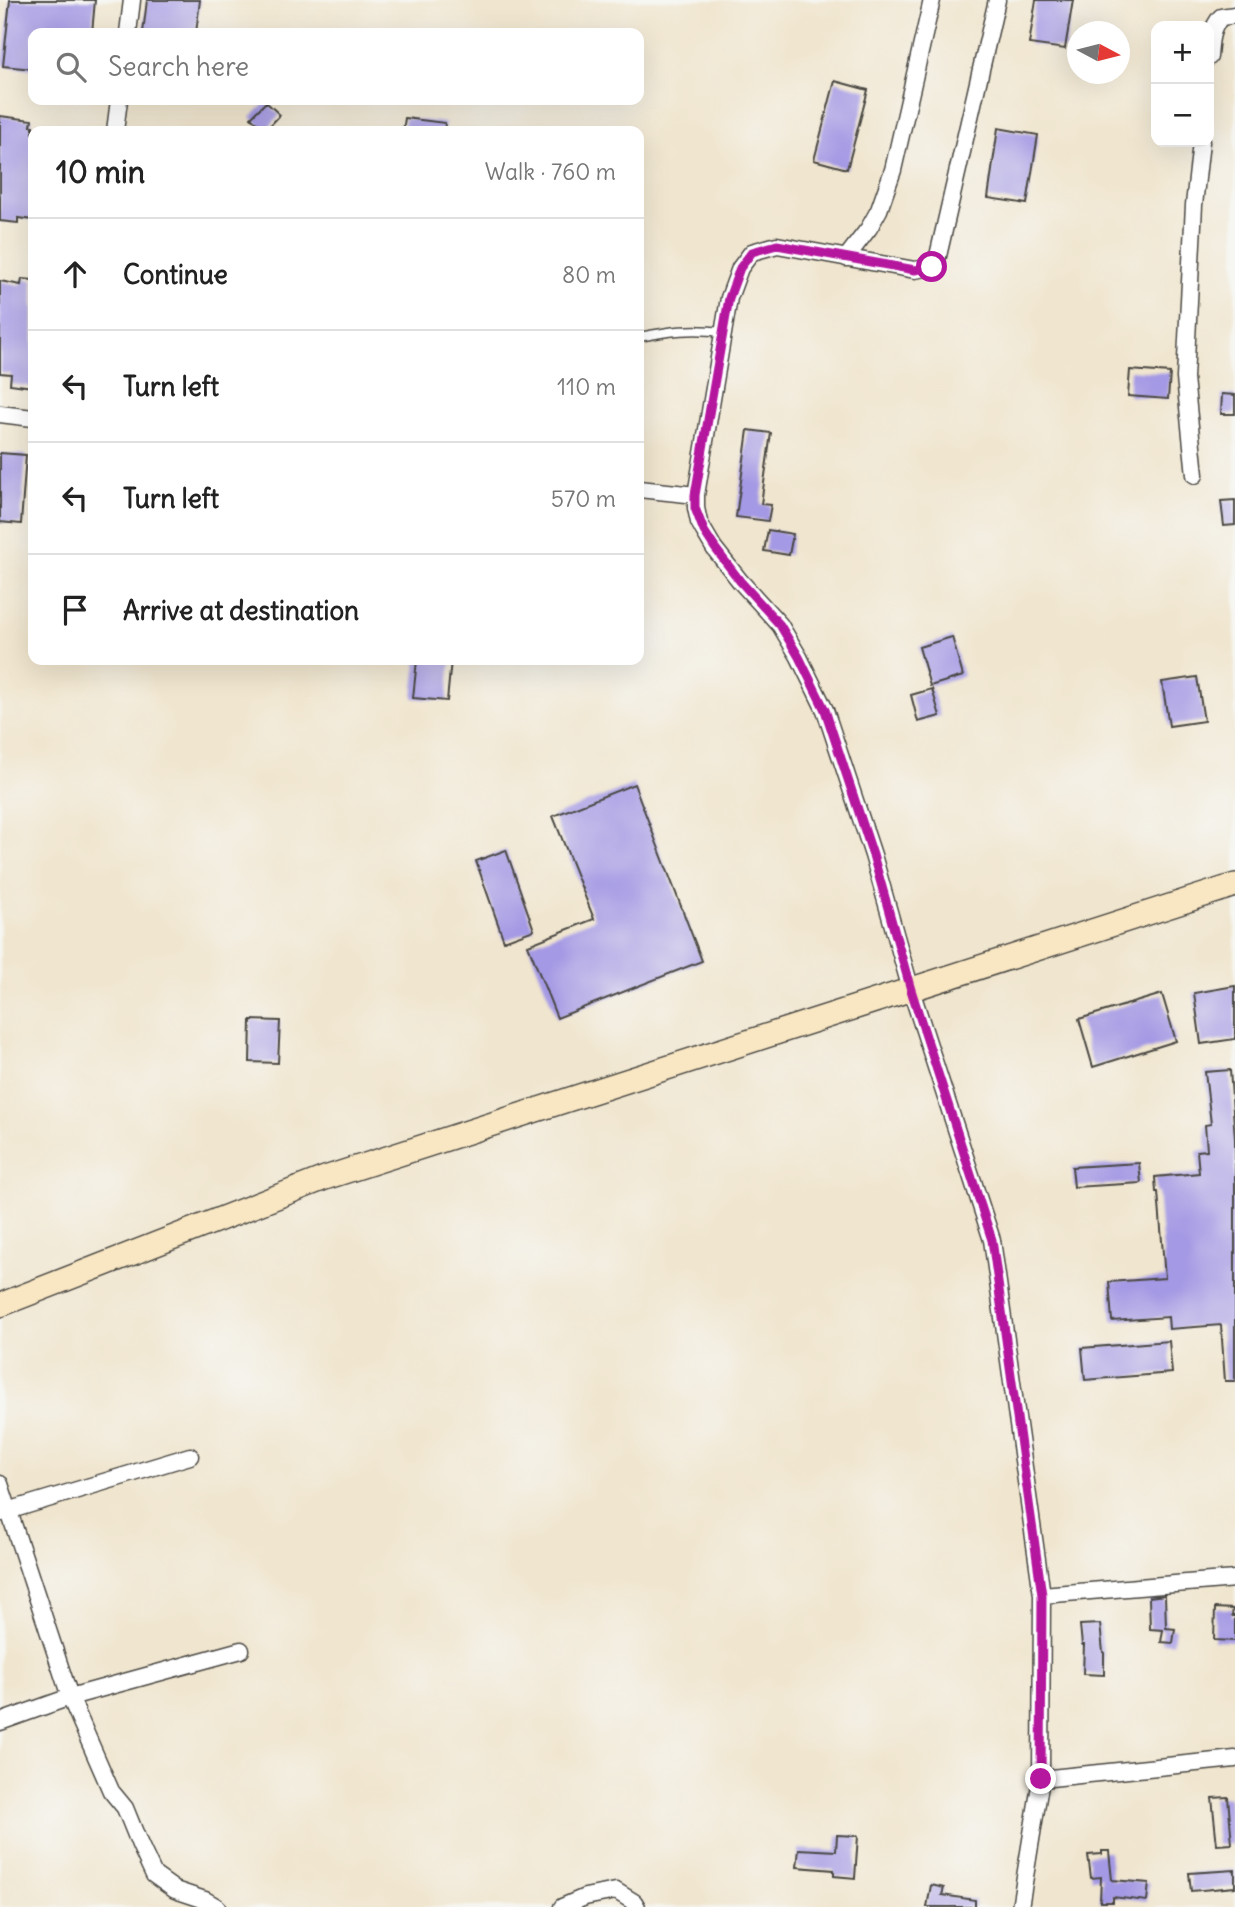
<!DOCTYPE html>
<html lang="en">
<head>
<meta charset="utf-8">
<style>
	:root { --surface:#fff; --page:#f2f2f2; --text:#222; --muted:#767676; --line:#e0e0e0 }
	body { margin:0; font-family:Delius,sans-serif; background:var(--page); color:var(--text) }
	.controls { position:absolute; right:21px; top:21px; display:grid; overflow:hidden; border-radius:14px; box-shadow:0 7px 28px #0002 }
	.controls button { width:63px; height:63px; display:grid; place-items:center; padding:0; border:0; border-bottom:2px solid var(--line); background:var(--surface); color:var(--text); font:35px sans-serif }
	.compass { position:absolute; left:1067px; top:21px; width:63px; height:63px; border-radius:50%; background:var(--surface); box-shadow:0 7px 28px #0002; rotate:97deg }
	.stop { position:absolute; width:21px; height:21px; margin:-16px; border:5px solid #b5179e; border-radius:50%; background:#fff }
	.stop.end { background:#b5179e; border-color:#fff; box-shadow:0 2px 7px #0008 }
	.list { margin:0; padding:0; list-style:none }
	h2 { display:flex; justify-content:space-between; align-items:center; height:91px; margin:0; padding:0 28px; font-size:30px }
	h2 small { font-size:23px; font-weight:400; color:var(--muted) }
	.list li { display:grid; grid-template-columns:46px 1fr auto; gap:21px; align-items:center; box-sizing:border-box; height:112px; padding:0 28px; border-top:2px solid var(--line) }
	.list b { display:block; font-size:26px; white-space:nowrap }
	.list em { font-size:23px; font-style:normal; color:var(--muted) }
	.icon { flex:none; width:38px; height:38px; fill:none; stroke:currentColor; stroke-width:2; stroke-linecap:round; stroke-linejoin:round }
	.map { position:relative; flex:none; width:1235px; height:1907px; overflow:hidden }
	.search { position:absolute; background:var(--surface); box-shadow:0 7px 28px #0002; left:28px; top:28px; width:616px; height:77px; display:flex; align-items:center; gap:18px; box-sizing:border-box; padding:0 24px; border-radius:14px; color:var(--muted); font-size:26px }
	.panel { position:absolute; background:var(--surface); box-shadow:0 7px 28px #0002; left:28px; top:126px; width:616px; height:539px; border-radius:14px }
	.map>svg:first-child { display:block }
	.building { fill:#a499e4 }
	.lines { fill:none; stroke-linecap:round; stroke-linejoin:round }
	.lane-casing { stroke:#494743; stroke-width:11 }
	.street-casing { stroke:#494743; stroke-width:19 }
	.secondary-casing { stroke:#494743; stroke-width:26 }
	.lane { stroke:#fff; stroke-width:8 }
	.street { stroke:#fff; stroke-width:16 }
	.secondary { stroke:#f9e7c3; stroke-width:23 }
	.route { stroke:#b5179e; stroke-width:9 }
</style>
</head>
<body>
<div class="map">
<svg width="1235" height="1907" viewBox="0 0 1235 1907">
	<rect width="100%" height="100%" fill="#f6f6f2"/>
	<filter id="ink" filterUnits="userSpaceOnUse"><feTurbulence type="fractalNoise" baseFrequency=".0143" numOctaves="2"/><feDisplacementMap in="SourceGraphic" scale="14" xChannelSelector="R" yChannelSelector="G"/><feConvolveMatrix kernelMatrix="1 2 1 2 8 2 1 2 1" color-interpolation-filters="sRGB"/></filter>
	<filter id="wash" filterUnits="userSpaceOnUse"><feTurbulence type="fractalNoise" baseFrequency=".00686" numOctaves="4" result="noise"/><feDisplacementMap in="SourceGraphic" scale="28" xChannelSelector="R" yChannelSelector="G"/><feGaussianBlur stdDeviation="1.57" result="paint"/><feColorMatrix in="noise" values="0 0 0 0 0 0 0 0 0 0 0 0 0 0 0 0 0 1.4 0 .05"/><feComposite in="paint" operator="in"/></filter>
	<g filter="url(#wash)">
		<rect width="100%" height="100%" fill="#f0e5ce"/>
		<g id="blocks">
			<path class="building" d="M10,0H95L92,33H33V69L3,66Z
				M147,0H200L196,33H143Z
				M1036,0H1073L1065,49L1029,44Z
				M835,81L868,90L847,169L814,160Z
				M266,102L280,115L265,131L251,117Z
				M0,116L32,120L31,126H33V220L18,218V223L0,221Z
				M405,118L445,123L444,131H403Z
				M998,128L1038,135L1027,204L988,198Z
				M22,279L33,280V387L10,384L11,374L0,373V281L21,285Z
				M1130,370L1170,373L1168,399L1128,396Z
				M1222,394L1235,395V414H1221Z
				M748,430L771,433L761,504L771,505L768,521L736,517Z
				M0,453L26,455L21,524L0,522Z
				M1235,500V525L1224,526L1221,501Z
				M768,530L793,534L789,555L764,551Z
				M952,637L963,676L930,686L919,647Z
				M417,660H451L447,701L413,698Z
				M1197,677L1204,721L1169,726L1162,682Z
				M932,689L940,716L918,722L911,695Z
				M634,784L702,961L557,1018L528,945L594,919L553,816Z
				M506,850L534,930L504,941L476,861Z
				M1235,986V1039L1201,1044L1194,993Z
				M1162,994L1176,1041L1093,1067L1079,1019Z
				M251,1020L280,1021L278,1063L250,1062Z
				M1230,1070L1235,1139V1381H1225L1221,1325L1169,1329L1168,1317L1112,1321L1109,1282L1165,1278L1158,1192H1156L1155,1177L1199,1173L1197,1151L1207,1150L1205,1125L1211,1124L1205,1072Z
				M1139,1163L1141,1183L1074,1187L1072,1167Z
				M1169,1341L1172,1373L1085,1380L1082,1348Z
				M1165,1595L1166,1628L1175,1629L1173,1643L1161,1642L1163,1630L1150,1629L1149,1597Z
				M1215,1608L1233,1609L1232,1616H1235V1641L1214,1640Z
				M1100,1624L1103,1652L1104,1653V1675L1083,1674L1084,1645H1082L1080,1625Z
				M1228,1797L1232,1844L1217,1845L1212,1798Z
				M837,1835L858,1836L855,1878L834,1876V1870L797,1867L799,1849L836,1851Z
				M1102,1851H1109L1112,1880L1149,1883L1147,1901L1113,1897V1902H1100L1101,1877L1091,1878L1088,1855L1102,1854Z
				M1235,1870V1887L1191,1891L1189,1873Z
				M931,1885L944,1888L942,1895L975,1900V1907H927Z"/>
		</g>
	</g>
	<g filter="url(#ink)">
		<use href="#blocks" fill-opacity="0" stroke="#494743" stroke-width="2"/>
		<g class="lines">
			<g class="lane-casing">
				<path id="lane" d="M639,337C670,331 691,328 723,332"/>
			</g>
			<g class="street-casing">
				<path id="street" d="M997,0L938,256L932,267L915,270L777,245L752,252L740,268L729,298L696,495V508L699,522L704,531L714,548L740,581L780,625L799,657L825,710L873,855L911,990L992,1240L1042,1595L1041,1779L1020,1907
					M128,33L132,0
					M1209,57C1210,41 1211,28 1221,17L1235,15
					M115,131L119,100
					M846,258L869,228L879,210L893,170L932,0
					M0,414L33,418
					M1195,475L1185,378L1194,205L1201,142
					M639,489L696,495
					M0,1484L70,1697L111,1791L125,1808L140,1845L154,1875L175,1890L205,1900L217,1907
					M1,1513L190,1456
					M1042,1595L1235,1579
					M0,1722L70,1697L241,1650
					M1041,1779L1235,1759
					M562,1907L585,1897L616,1891L634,1902L637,1907"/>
			</g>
			<g class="secondary-casing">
				<path id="secondary" d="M0,1305L325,1178L1235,885"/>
			</g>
			<use href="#lane" class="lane"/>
			<use href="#street" class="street"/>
			<use href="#secondary" class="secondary"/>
		</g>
	</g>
	<g class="lines" filter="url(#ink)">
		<path class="route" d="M932,267L915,270L777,245L752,252L740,268L729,298L695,495V508L704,531L715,548L740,581L780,625L799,657L825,710L873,855L911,990L992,1240L1042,1595L1041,1779"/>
	</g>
</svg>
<div class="controls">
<button>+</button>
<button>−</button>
</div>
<svg class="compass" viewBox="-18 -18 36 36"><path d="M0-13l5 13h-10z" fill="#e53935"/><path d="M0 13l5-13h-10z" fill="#767676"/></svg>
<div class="stop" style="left:932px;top:267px"></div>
<div class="stop end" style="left:1041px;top:1779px"></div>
<div class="search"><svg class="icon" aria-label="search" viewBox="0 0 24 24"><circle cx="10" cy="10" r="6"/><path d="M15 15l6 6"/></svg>Search here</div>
<section class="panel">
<h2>10 min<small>Walk · 760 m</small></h2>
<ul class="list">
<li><svg class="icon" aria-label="ahead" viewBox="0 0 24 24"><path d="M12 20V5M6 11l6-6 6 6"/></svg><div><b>Continue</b></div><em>80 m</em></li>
<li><svg class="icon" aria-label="left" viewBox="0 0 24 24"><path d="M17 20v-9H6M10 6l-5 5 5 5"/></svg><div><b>Turn left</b></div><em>110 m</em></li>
<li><svg class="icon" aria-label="left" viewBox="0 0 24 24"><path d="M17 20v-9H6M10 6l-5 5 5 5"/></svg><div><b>Turn left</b></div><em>570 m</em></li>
<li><svg class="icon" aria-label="arrive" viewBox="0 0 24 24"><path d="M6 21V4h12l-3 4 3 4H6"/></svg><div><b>Arrive at destination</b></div></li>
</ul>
</section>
</div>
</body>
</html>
